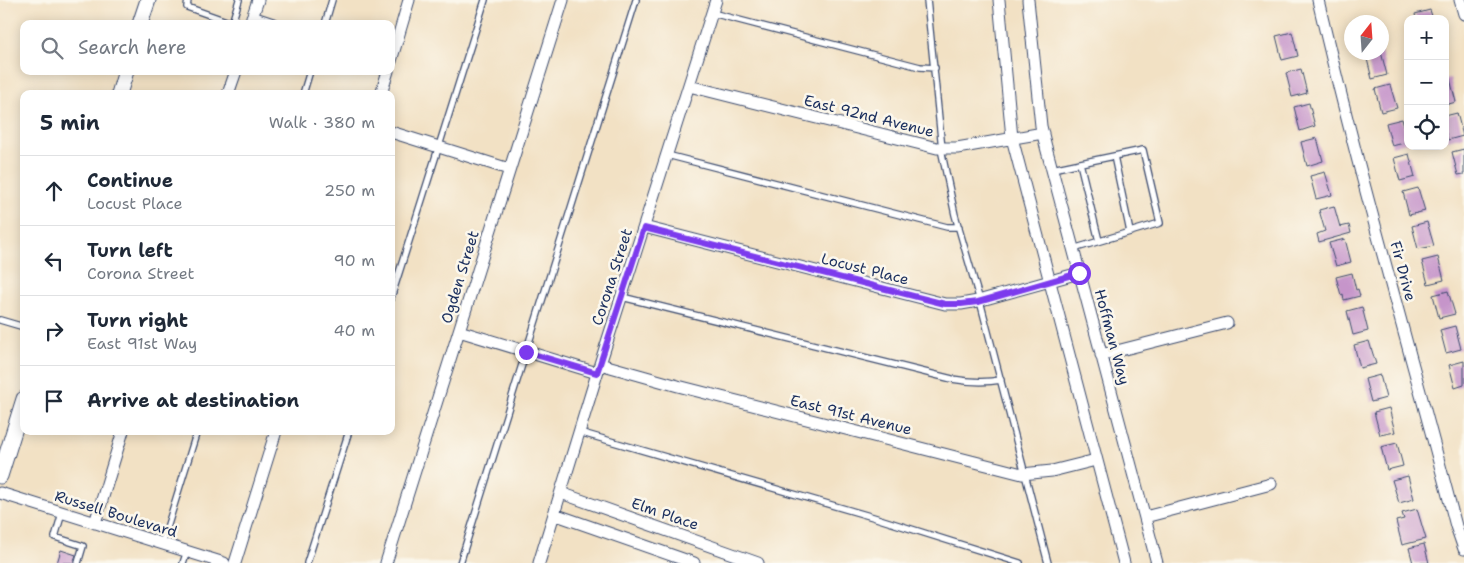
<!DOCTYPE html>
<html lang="en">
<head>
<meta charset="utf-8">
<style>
	:root { --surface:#fff; --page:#f6f6f7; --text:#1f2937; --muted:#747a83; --line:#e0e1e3 }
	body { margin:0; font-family:"Shantell Sans",sans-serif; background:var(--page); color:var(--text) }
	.controls { position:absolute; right:15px; top:15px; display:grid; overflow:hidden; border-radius:10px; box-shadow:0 2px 12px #0003 }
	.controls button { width:45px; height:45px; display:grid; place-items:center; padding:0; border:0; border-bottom:1px solid var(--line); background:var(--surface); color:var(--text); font:25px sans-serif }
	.compass { position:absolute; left:1344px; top:15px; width:45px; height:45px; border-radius:50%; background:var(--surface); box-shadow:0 2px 12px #0003; rotate:17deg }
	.stop { position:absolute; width:15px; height:15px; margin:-11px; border:4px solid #7c3aed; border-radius:50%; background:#fff }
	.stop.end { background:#7c3aed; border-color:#fff; box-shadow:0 1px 5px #0008 }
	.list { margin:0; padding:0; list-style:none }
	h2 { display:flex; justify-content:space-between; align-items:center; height:65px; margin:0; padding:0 20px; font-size:21px }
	h2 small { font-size:16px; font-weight:400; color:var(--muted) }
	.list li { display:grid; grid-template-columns:32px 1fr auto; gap:15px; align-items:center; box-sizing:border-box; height:70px; padding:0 20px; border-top:1px solid var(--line) }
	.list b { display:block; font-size:19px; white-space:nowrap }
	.list p { margin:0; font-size:16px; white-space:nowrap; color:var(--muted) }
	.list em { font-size:16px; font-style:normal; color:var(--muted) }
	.icon { flex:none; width:28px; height:28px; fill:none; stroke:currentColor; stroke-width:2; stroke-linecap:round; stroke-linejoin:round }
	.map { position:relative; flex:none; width:1464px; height:563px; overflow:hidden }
	.search { position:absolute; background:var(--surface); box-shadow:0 2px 12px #0003; left:20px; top:20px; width:375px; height:55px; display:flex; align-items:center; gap:12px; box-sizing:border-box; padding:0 18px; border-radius:10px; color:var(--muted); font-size:19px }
	.panel { position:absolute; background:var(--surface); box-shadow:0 2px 12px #0003; left:20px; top:90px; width:375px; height:345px; border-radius:10px }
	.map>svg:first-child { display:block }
	.building { fill:#c695ca }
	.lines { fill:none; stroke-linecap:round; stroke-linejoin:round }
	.service-casing { stroke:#3b4a6d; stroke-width:8 }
	.minor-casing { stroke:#3b4a6d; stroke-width:13 }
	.secondary-casing { stroke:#3b4a6d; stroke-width:17 }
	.service { stroke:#fff; stroke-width:5.5 }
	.minor { stroke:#fff; stroke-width:11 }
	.secondary { stroke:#fff; stroke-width:15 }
	.route { stroke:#7c3aed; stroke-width:6 }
	.labels { text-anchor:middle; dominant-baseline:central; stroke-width:5; stroke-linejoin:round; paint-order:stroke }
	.street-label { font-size:15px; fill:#1b2f5e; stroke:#fbf7ec }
</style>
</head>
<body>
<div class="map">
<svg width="1464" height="563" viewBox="0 0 1464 563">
	<rect width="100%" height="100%" fill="#fbf7ec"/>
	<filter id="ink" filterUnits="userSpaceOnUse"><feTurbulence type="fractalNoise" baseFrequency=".02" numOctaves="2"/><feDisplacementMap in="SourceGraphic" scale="10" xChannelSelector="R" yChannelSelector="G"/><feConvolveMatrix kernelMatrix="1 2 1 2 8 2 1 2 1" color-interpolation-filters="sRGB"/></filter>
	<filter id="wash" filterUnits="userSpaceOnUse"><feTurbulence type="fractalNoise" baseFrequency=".0096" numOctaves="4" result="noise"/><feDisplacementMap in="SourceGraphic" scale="20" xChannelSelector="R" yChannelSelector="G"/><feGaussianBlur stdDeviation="1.12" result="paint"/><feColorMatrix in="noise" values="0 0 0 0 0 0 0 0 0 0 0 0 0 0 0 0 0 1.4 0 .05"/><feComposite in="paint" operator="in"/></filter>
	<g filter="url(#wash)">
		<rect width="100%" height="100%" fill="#f2e1c4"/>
		<g id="blocks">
			<path class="building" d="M1430,10L1433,19H1416L1415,14Z
				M1292,32L1298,56L1282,60L1276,36Z
				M1377,52H1381L1387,75L1372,79L1366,55Z
				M1301,69L1307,93L1292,97L1286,73Z
				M1450,79L1456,102L1445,105V80Z
				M1390,85L1397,108L1381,112L1375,89Z
				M1309,103L1315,126L1300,131L1294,107Z
				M1457,113L1463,136L1448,140L1445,131V116Z
				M1402,119L1408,142L1392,146L1386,123Z
				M1317,138L1323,161L1307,166L1301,142Z
				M1464,149V174L1458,175L1452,152Z
				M1409,154L1415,177L1400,181L1394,158Z
				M1325,172L1332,195L1316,199L1310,176Z
				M1418,188L1425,211L1409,215L1403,192Z
				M1334,206L1340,227L1349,225L1351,233L1319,242L1317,234L1325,231L1319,210Z
				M1427,222L1434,246L1418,249L1412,226Z
				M1345,239L1351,262L1336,266L1329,243Z
				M1438,257L1444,280L1428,284L1422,261Z
				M1352,273L1356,290L1358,289L1360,296L1344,300L1343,294L1341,295L1336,277Z
				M1448,291L1455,314L1439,318L1433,295Z
				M1362,307L1368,331L1353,335L1347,311Z
				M1455,326L1461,349L1446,353L1440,330Z
				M1369,341L1376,364L1360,368L1354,345Z
				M1464,361V385L1455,388L1449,365Z
				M1380,375L1386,398L1371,402L1365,379Z
				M1389,408L1395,432L1380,435L1374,412Z
				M1397,443L1403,466L1387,470L1381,447Z
				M1408,476L1414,499L1399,503L1392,480Z
				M1417,509L1426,539L1402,545L1396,521L1404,519L1402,513Z
				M1424,544L1429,563H1413L1409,548Z
				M61,550L76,555L73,563H57Z"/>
		</g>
	</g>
	<g filter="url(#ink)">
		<use href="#blocks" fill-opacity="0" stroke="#3b4a6d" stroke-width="1"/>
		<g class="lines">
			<g class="service-casing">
				<path id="service" d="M188,0L187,7L232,23L239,0
					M927,0L942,149
					M712,13L920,67L935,68
					M325,24L332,0
					M303,94L310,71
					M941,149L955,215L980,301L1048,563
					M667,155L947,227H959
					M1114,156L1130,232
					M1080,163L1099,241
					M1052,169L1143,150L1160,223L1073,249
					M622,297L952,379C969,382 983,383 1001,380
					M391,298L485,0
					M0,320L24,327
					M579,432L873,517L1020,563
					M62,513L55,537L83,546L78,563
					M162,544L197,431
					M183,563L187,551
					M307,563L349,431
					M460,563L636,0"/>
			</g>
			<g class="minor-casing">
				<path id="minor" d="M999,0L1012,138L1124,563
					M1028,0L1041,126L1046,147L1157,563
					M1318,0C1359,176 1410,350 1456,526L1464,549
					M1460,0L1464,14
					M252,17L273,24
					M250,24L258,0
					M391,61L409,0
					M689,86L937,148H957L1043,133
					M228,94L236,71
					M381,94L388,71
					M391,132L509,169
					M644,227L945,304H961L978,301L1079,273
					M459,331L597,373
					M1101,355L1227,323
					M600,364L678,386L1022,474L1052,471L1096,460
					M0,493L224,563
					M561,493L758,563
					M554,514L694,563
					M1145,517L1271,484
					M95,523L123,431
					M235,563L276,431
					M386,563L563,0
					M539,563L600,364L716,0"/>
			</g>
			<g class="secondary-casing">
				<path id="secondary" d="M140,24L148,0
					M119,94L126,71
					M0,476L24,399"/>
			</g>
			<use href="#service" class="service"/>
			<use href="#minor" class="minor"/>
			<use href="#secondary" class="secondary"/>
		</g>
	</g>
	<g class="lines" filter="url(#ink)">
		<path class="route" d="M526,352L597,373L644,228L945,304H961L978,302L1079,273"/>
	</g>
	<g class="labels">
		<g class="street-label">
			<text transform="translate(869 116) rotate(14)">East 92nd Avenue</text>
			<text transform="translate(865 269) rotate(14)">Locust Place</text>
			<text transform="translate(1403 271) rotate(75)">Fir Drive</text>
			<text transform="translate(460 277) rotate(-73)">Ogden Street</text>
			<text transform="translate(612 277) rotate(-72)">Corona Street</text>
			<text transform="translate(1112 337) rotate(75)">Hoffman Way</text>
			<text transform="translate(851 415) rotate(14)">East 91st Avenue</text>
			<text transform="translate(116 514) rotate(17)">Russell Boulevard</text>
			<text transform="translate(665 514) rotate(19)">Elm Place</text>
		</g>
	</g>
</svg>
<div class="controls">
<button>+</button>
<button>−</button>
<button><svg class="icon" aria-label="locate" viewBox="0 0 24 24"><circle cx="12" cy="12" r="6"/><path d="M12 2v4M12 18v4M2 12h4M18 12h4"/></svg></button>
</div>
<svg class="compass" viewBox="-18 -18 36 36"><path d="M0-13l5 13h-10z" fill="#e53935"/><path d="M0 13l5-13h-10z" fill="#747a83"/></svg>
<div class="stop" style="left:1079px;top:273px"></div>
<div class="stop end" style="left:526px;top:352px"></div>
<div class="search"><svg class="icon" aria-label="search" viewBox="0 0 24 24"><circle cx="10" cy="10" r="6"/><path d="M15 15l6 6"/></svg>Search here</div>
<section class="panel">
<h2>5 min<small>Walk · 380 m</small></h2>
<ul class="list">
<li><svg class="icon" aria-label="ahead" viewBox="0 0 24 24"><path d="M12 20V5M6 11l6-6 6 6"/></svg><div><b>Continue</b><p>Locust Place</p></div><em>250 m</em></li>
<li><svg class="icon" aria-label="left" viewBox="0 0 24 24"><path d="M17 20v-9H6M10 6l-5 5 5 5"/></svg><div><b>Turn left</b><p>Corona Street</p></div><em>90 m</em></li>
<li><svg class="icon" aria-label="right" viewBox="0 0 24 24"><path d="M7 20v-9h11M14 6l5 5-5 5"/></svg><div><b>Turn right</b><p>East 91st Way</p></div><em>40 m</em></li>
<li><svg class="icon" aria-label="arrive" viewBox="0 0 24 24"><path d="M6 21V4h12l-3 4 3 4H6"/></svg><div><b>Arrive at destination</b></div></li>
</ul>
</section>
</div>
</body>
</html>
